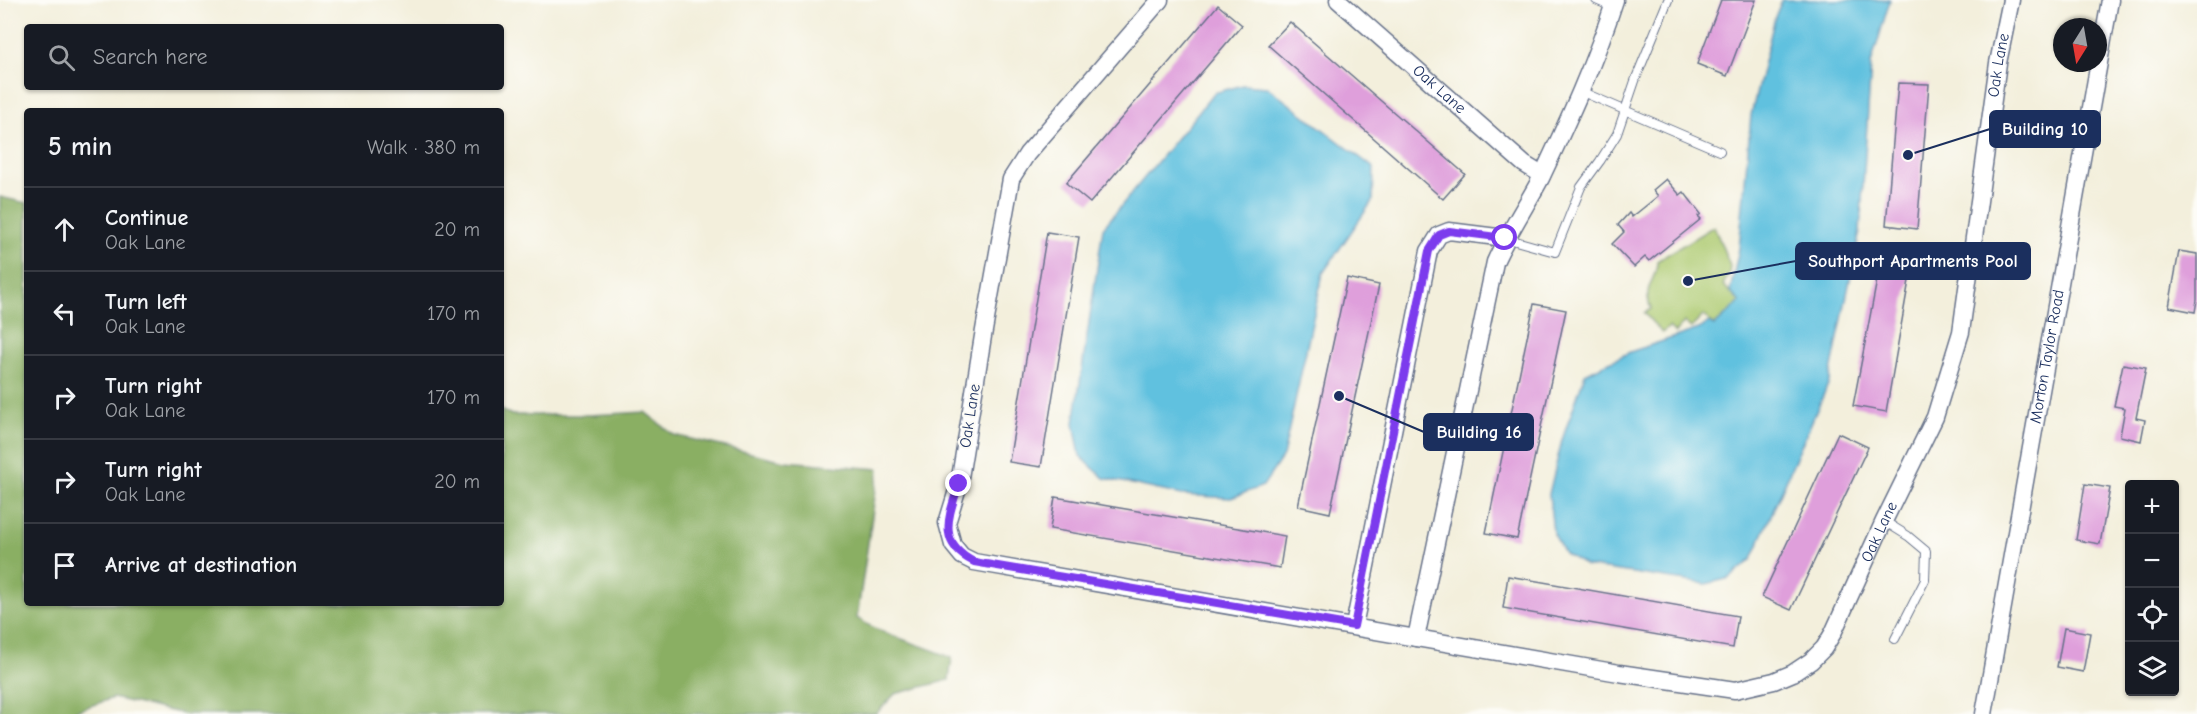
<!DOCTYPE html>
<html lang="en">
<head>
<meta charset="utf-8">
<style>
	:root { --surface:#171b24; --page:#242831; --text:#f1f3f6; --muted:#9ea1a6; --line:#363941 }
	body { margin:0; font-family:"Comic Neue",sans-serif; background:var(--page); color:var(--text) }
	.controls { position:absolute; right:18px; bottom:18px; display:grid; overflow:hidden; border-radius:6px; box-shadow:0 2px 4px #0004 }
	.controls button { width:54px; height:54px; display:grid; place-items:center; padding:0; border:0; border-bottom:2px solid var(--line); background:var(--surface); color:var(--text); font:30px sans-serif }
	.compass { position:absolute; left:2053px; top:18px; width:54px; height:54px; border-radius:50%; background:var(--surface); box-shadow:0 2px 4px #0004; rotate:191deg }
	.stop { position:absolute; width:18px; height:18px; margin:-14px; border:4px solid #7c3aed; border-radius:50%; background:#fff }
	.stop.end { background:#7c3aed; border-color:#fff; box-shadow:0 2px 6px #0008 }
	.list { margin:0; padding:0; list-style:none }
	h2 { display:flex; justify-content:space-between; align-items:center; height:78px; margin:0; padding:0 24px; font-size:26px }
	h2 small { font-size:20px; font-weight:400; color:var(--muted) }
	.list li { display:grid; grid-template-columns:39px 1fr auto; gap:18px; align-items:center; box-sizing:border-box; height:84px; padding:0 24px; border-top:2px solid var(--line) }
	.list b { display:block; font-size:22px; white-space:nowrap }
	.list p { margin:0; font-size:20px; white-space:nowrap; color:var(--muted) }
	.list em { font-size:20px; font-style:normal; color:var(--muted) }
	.icon { flex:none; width:33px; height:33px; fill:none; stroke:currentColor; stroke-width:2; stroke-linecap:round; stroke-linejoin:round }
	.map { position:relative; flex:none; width:2197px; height:714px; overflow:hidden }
	.search { position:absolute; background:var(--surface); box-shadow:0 2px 4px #0004; left:24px; top:24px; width:480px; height:66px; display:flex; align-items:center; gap:15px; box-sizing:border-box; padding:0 21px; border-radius:6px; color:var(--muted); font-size:22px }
	.panel { position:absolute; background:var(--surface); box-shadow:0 2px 4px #0004; left:24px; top:108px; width:480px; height:498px; border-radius:6px }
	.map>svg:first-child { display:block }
	.green { fill:#aecb72; stroke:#647d68; stroke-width:1.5 }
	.forest { fill:#8aaf64; stroke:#526f61; stroke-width:1.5 }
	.water { fill:#60c1df; stroke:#3e789e; stroke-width:1.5 }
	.building { fill:#df9fdb }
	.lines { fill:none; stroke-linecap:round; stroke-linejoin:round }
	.lane-casing { stroke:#67728a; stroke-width:10 }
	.street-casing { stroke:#67728a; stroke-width:19 }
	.lane { stroke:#fff; stroke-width:8 }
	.street { stroke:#fff; stroke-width:16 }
	.route { stroke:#7c3aed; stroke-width:8 }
	.labels { text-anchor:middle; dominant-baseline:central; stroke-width:4.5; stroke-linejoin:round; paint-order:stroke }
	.street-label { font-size:16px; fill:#1b2f5e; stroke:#fdfcf7 }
	.leader { fill:none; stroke:#1b2f5e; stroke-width:2 }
	.callout-dot { fill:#1b2f5e; stroke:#fdfcf7; stroke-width:2 }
	.callout { fill:#1b2f5e; stroke:#1b2f5e; stroke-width:2 }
	.callout-label { font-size:18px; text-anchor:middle; font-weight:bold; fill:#fff }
</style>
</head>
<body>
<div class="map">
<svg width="2197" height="714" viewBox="0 0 2197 714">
	<rect width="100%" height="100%" fill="#fdfcf7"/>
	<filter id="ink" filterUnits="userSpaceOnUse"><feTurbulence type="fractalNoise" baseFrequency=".0167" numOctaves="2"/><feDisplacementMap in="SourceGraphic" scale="12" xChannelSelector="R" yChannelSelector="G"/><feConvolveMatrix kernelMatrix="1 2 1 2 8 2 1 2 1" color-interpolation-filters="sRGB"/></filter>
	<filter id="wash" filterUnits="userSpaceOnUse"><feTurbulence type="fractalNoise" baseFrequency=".008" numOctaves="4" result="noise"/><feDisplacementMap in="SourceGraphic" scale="24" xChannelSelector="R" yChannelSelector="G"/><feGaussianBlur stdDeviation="1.35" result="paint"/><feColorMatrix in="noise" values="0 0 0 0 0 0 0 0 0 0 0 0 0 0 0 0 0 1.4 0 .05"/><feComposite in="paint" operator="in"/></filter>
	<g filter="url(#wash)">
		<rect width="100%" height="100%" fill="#f3efdc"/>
		<path class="green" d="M1714,226L1730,266L1729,274L1723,285L1740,302L1714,326L1704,315L1691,328L1684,322L1675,333L1669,327L1662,333L1644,313L1651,309C1641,285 1658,280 1657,261Z"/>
		<path class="forest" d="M0,197L27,203V603H501V410L512,415H589L645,412L674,435L785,461L879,469L857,618C885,637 920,643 952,658L949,680L895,694L876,714H184L113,698L67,714H0Z"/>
		<path class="water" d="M1782,0H1890L1871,64L1860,231L1829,382L1752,559L1730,578L1706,584L1586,566L1564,553L1553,532L1549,494L1562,440L1585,374L1630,352L1699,329L1709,322L1714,326L1740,302L1730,292L1739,249L1751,115L1775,17Z
			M1243,85L1267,87L1374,168L1373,200L1323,273L1283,456L1263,486L1231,498L1182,495L1104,478L1080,456L1074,423L1103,228L1214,93Z"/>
		<g id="blocks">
			<path class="building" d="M1721,0H1756L1727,76L1697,64Z
				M1218,5L1242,25L1090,203L1066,183Z
				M1290,22L1465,174L1443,199L1268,45Z
				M1898,83L1929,84L1917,229L1886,225Z
				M1666,179L1680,195L1684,192L1701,214L1698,216L1701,219L1649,261L1645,257L1634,267L1612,244L1624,232L1618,225L1629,213L1632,217L1658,196L1653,190Z
				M1047,232L1079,237L1041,467L1009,462Z
				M2179,251L2197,254V300L2195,312L2169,307Z
				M1880,264L1911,269L1886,412L1853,406Z
				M1347,278L1379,285L1330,513L1298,506Z
				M1534,304L1566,310L1517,539L1486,533Z
				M2123,364L2146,368L2136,418L2145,420L2141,441L2120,436L2125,408L2114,406Z
				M1838,433L1868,447L1791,610L1762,597Z
				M2085,484L2110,488L2100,544L2076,540Z
				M1055,497L1285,536L1280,568L1050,529Z
				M1508,576L1738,616L1733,648L1503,608Z
				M2064,628L2090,633L2083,672L2057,667Z"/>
		</g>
	</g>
	<g filter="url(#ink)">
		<use href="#blocks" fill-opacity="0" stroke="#67728a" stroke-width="1.5"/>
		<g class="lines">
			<g class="lane-casing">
				<path id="lane" d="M1596,0L1612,7
					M1580,91L1720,151
					M1505,238L1555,252L1581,187L1600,161L1617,134L1636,78L1668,0
					M1884,521L1908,536L1926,551L1925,580L1895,639"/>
			</g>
			<g class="street-casing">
				<g id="street">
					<path id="s1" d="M1160,0L1027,154L1011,179L983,336L959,484L947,523L953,545L962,556L974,562L1619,673L1735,690L1774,681L1793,673L1811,661L1824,648L1833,633L1884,521L1935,417L1961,332L1998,63L2011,0"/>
					<path id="s2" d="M1338,0L1524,164L1542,175"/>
					<path d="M1354,626L1429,251L1439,235L1449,231L1505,238"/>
					<path d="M1416,638L1495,262C1508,233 1526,206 1541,178C1568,121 1596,60 1615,0"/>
					<path id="s3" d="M1984,714L2110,0"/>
				</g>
			</g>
			<use href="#lane" class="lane"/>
			<use href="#street" class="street"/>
		</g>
	</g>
	<g class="lines" filter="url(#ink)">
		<path class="route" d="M959,484C949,516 936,543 974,562L1354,626L1429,251L1439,235L1449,231L1505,238"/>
	</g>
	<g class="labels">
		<g class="street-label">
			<text stroke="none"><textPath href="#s1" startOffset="2121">Oak Lane</textPath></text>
			<text stroke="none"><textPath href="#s2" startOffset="135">Oak Lane</textPath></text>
			<text stroke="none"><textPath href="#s3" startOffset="363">Morton Taylor Road</textPath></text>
			<text transform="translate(970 416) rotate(-81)">Oak Lane</text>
			<text stroke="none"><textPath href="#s1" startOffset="1635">Oak Lane</textPath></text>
		</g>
	</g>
	<path class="leader" d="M1908 155L1990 129M1688 281L1796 261M1339 396L1424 432"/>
	<g class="callout-dot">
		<circle cx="1908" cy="155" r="6"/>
		<circle cx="1688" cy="281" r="6"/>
		<circle cx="1339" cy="396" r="6"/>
	</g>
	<g class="callout">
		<rect x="1990" y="111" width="110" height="36" rx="6"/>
		<rect x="1796" y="243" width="234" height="36" rx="6"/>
		<rect x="1424" y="414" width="109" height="36" rx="6"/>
	</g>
	<g class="callout-label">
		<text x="2045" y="135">Building 10</text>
		<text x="1913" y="267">Southport Apartments Pool</text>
		<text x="1479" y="438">Building 16</text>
	</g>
</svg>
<div class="controls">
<button>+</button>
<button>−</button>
<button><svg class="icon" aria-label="locate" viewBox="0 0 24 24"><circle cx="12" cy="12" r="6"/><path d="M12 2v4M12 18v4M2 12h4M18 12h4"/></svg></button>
<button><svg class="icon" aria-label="layers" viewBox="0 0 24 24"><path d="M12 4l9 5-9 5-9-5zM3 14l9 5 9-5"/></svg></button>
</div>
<svg class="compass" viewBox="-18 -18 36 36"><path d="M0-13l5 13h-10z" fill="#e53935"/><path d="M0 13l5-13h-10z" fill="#9ea1a6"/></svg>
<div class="stop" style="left:1505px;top:238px"></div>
<div class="stop end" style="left:959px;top:484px"></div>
<div class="search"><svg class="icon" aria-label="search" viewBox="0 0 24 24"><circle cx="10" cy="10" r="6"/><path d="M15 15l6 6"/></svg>Search here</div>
<section class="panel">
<h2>5 min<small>Walk · 380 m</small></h2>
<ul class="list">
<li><svg class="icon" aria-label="ahead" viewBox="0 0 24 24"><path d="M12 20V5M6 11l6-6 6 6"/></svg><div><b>Continue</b><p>Oak Lane</p></div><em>20 m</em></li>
<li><svg class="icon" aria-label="left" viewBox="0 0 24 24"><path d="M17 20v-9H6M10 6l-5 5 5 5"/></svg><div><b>Turn left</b><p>Oak Lane</p></div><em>170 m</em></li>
<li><svg class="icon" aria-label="right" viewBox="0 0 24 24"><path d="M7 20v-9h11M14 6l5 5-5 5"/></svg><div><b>Turn right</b><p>Oak Lane</p></div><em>170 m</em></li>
<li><svg class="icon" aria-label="right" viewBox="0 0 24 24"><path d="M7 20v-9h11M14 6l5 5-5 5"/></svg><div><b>Turn right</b><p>Oak Lane</p></div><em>20 m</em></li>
<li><svg class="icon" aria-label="arrive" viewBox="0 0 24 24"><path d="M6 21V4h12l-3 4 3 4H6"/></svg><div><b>Arrive at destination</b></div></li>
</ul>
</section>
</div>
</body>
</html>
